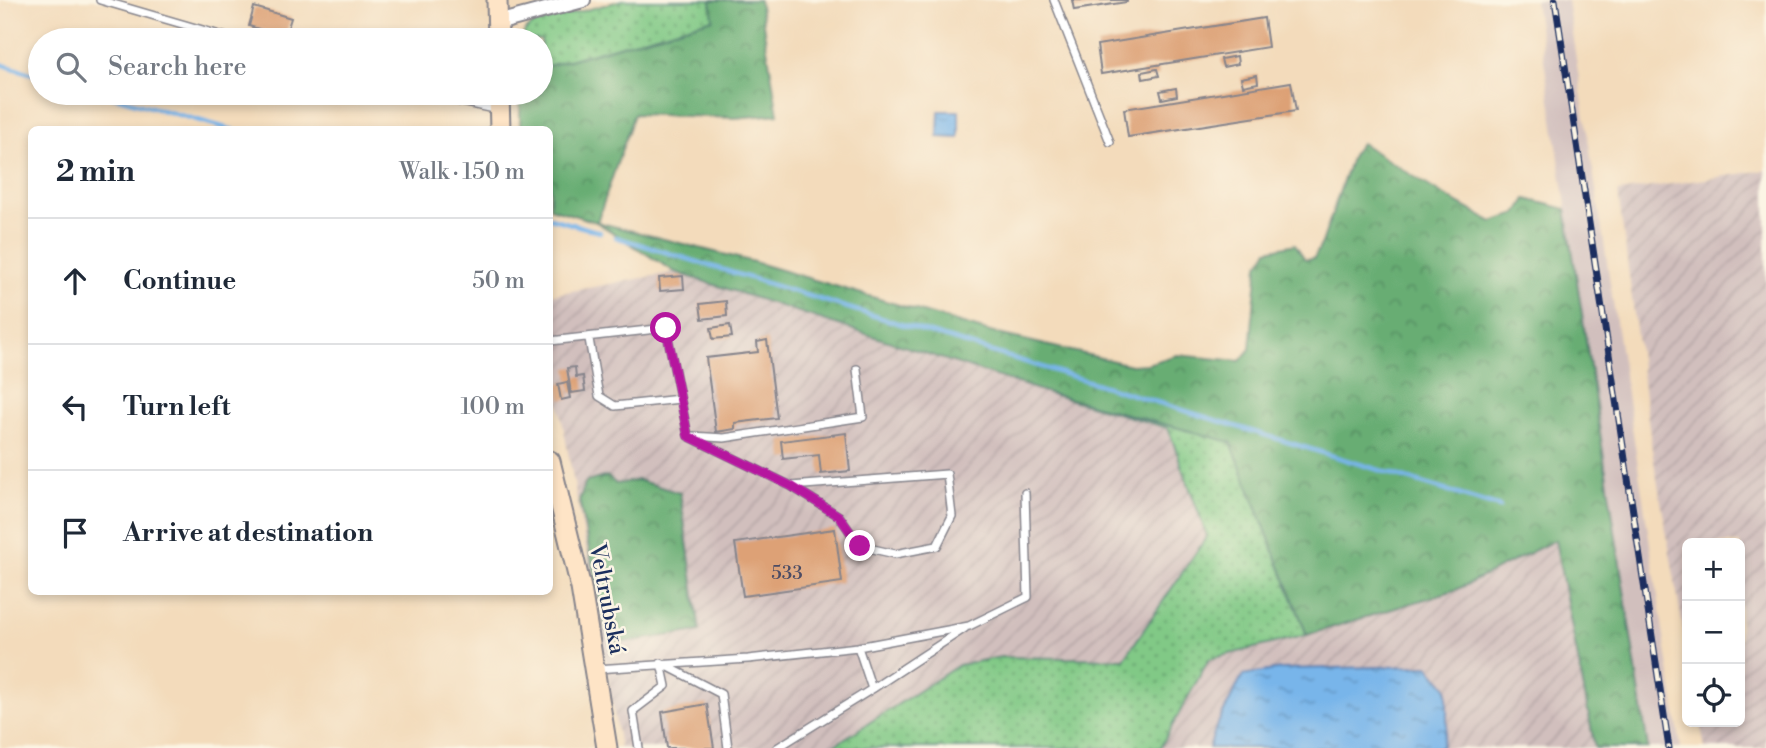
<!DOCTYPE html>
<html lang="en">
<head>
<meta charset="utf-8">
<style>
	:root { --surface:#fff; --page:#f2f2f3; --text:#1f2937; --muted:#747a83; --line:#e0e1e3 }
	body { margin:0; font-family:"Libre Bodoni",serif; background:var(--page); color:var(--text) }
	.controls { position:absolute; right:21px; bottom:21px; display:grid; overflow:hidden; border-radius:10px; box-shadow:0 4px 10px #0003 }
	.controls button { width:63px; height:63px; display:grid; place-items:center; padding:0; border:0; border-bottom:2px solid var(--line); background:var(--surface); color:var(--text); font:35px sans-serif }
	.stop { position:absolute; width:21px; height:21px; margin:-16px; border:5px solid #b5179e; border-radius:50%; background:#fff }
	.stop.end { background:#b5179e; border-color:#fff; box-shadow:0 2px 7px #0008 }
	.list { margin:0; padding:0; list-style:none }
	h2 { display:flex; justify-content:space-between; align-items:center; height:91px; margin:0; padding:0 28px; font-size:30px }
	h2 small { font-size:23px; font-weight:400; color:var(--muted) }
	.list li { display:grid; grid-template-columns:46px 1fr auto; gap:21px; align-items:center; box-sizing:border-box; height:126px; padding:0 28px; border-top:2px solid var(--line) }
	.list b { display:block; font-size:26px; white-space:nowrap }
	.list em { font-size:23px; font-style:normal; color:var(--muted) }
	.icon { flex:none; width:38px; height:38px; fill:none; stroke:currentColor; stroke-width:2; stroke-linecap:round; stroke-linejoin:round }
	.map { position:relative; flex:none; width:1766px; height:748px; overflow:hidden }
	.search { position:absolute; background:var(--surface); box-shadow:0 4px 10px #0003; left:28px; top:28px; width:525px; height:77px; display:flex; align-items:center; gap:18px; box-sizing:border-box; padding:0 24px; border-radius:38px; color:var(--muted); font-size:26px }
	.panel { position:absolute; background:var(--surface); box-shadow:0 4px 10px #0003; left:28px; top:126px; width:525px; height:469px; border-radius:10px }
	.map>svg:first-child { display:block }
	.industrial { fill:url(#industrial-furrows) }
	.railway { fill:#d1bfbd }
	.grass { fill:url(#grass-dots); stroke:#4e7c72; stroke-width:2 }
	.forest { fill:url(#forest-crowns); stroke:#426e68; stroke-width:2 }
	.water { fill:url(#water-ripples); stroke:#4a72a4; stroke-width:2 }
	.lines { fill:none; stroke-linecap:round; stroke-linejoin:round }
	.stream { stroke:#78b5ea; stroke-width:4.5 }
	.building { fill:#dda176 }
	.lane-casing { stroke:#87858c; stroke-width:10 }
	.street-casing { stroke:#87858c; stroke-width:18 }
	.secondary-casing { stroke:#87858c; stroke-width:23 }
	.lane { stroke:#fff; stroke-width:7 }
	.street { stroke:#fff; stroke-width:14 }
	.secondary { stroke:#fee4c6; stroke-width:19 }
	.rail-casing { stroke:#1b2f5e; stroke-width:7 }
	.rail { stroke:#fcf5e5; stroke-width:4.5; stroke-dasharray:13; stroke-linecap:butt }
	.route { stroke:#b5179e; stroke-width:9 }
	.labels { text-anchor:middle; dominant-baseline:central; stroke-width:5; stroke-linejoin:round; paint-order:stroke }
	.number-label { font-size:19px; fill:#4c4c64 }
	.street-label { font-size:23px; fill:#1b2f5e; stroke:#fcf5e5 }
</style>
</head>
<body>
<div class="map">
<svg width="1766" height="748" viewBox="0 0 1766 748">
	<defs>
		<pattern id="industrial-furrows" width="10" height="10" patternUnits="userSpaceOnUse" patternTransform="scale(1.75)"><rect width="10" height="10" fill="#d1bfbd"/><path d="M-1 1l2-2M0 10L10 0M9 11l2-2" fill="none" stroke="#b3a4a5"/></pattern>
		<pattern id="grass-dots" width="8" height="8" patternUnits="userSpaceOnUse" patternTransform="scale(1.75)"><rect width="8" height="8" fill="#81c986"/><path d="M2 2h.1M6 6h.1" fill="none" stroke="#69a471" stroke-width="1.8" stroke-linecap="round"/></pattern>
		<pattern id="forest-crowns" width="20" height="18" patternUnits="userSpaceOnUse" patternTransform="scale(1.75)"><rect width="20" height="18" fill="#68ad73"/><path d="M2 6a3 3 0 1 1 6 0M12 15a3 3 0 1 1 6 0" fill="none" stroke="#558d62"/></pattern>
		<pattern id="water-ripples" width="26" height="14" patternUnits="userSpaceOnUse" patternTransform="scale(1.75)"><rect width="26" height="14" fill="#78b5ea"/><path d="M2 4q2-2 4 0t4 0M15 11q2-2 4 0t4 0" fill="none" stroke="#6294c1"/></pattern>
	</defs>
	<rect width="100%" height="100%" fill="#fcf5e5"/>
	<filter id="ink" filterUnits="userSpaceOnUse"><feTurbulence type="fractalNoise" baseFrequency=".0143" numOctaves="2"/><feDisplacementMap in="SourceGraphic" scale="14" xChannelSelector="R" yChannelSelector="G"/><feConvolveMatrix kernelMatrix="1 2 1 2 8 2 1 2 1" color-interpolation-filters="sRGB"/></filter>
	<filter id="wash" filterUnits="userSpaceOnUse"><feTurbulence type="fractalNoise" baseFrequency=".00686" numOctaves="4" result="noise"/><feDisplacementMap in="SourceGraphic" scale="28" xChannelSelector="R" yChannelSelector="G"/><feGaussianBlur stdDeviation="1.57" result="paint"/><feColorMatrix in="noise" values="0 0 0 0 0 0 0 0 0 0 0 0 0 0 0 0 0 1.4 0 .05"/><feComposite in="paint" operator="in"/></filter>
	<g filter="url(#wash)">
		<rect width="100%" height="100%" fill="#f3dbbb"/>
		<path class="industrial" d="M1766,170V748H1705L1700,722H1740V543H1687V650L1652,450L1618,192Z
			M675,272L1048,393L1169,427L1207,537L1124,659L1001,657L959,665L830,748H620L586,547L550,357V295Z
			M1555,539L1595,748H1160L1209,658L1307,635Z"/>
		<path class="railway" d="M1535,0H1567L1681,748H1648Z"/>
		<path class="grass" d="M623,0H711L714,19L541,68V40H521L525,31L534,24Z
			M1048,393L1231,442L1307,635L1209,659L1160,748H830L959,665L1001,657L1124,659L1207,536L1168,428Z"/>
		<path class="forest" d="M711,0H759L778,114L735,118L634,114L597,222L754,262L990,332L1131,365L1147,364L1177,355L1240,361L1250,349L1258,265L1268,250L1295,244L1305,259L1314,258L1322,243L1352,155L1361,143L1443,195L1492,222L1517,214L1526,199L1566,209L1648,748H1595L1555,540L1458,589L1307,635L1231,442L1048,393L675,272L596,222L550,208V130L520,129V93H541V68L713,19Z
			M607,476L616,484L638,480L680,493L700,631L617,643L606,631L579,500L586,482Z"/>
		<path class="water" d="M939,111H959V138L938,137Z
			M1429,666L1447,688V726L1441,748H1209L1216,727L1243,675L1281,669Z"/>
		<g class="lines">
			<path class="stream" d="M0,64L40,76
				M101,93L233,130
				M550,218L600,232
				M616,237L1500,507"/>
		</g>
		<g id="blocks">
			<path class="building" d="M1072,0H1127V2L1074,10Z
				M254,7L291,18L285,37L249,26Z
				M1264,18L1268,47L1101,74L1097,45Z
				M1237,56L1238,64L1223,67L1221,59Z
				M1157,69L1159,76L1143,79L1142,72Z
				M1257,75L1258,83L1243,86L1241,78Z
				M1291,82L1296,111L1128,137L1124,109Z
				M1176,88L1177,96L1162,99L1160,91Z
				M683,276L684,289L660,291L659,278Z
				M726,301L727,316L702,319L700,304Z
				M730,325L732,337L713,339L711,328Z
				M767,340L777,418L735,423V429L716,432L706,358L758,352L757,342Z
				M575,367L576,377L583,376L585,391L571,393L567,368Z
				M567,382L570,398L561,400L558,384Z
				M846,433L850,471L821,474L819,455L783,459L781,441Z
				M835,529L842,582L743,596L735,543Z
				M707,704L714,748H667L662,712Z"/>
		</g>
	</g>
	<g filter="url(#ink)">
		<use href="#blocks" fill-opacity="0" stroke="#87858c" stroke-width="2"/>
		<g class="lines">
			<g class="lane-casing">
				<path id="lane" d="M100,0L237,40
					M1054,0L1110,142
					M421,93L499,110
					M589,339L599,396L615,406L680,399
					M550,341L666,328L688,436L791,486L839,516L860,546L895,554L937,546L952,516L947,474L791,486
					M692,436L724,438L863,417L857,369
					M858,647L969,626L1028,597L1025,493
					M596,669L748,659L858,647L872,689L777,748
					M872,689L965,628
					M639,748L633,711L666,686L661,663L721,694L728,748"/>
			</g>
			<g class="street-casing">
				<path id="street" d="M497,23L583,0"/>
			</g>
			<g class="secondary-casing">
				<path id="secondary" d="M497,0L498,40
					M499,93L500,130
					M550,461L581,588L607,748"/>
			</g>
			<use href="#lane" class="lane"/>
			<use href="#street" class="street"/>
			<use href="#secondary" class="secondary"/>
			<g class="rail-casing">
				<path id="rail" d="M1555,0L1669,748"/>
			</g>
			<use href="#rail" class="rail"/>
		</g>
	</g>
	<g class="lines" filter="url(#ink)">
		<path class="route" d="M666,328L688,436L791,486L839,516L860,546"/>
	</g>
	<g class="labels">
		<g class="number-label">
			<text x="787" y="573">533</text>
		</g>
		<g class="street-label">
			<text transform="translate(607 599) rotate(79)">Veltrubská</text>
		</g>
	</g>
</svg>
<div class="controls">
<button>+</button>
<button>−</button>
<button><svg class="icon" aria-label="locate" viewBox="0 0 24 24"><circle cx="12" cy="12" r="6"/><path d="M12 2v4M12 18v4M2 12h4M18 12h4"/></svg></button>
</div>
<div class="stop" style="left:666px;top:328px"></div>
<div class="stop end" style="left:860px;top:546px"></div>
<div class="search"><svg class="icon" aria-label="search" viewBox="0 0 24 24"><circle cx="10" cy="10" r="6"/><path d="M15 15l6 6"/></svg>Search here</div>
<section class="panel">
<h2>2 min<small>Walk · 150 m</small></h2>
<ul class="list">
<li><svg class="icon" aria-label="ahead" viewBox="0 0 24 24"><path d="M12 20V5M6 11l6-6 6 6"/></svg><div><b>Continue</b></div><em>50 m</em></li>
<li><svg class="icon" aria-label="left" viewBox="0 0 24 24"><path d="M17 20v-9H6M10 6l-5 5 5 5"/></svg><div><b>Turn left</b></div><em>100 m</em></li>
<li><svg class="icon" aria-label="arrive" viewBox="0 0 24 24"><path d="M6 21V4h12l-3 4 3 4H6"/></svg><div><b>Arrive at destination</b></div></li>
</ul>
</section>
</div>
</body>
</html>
